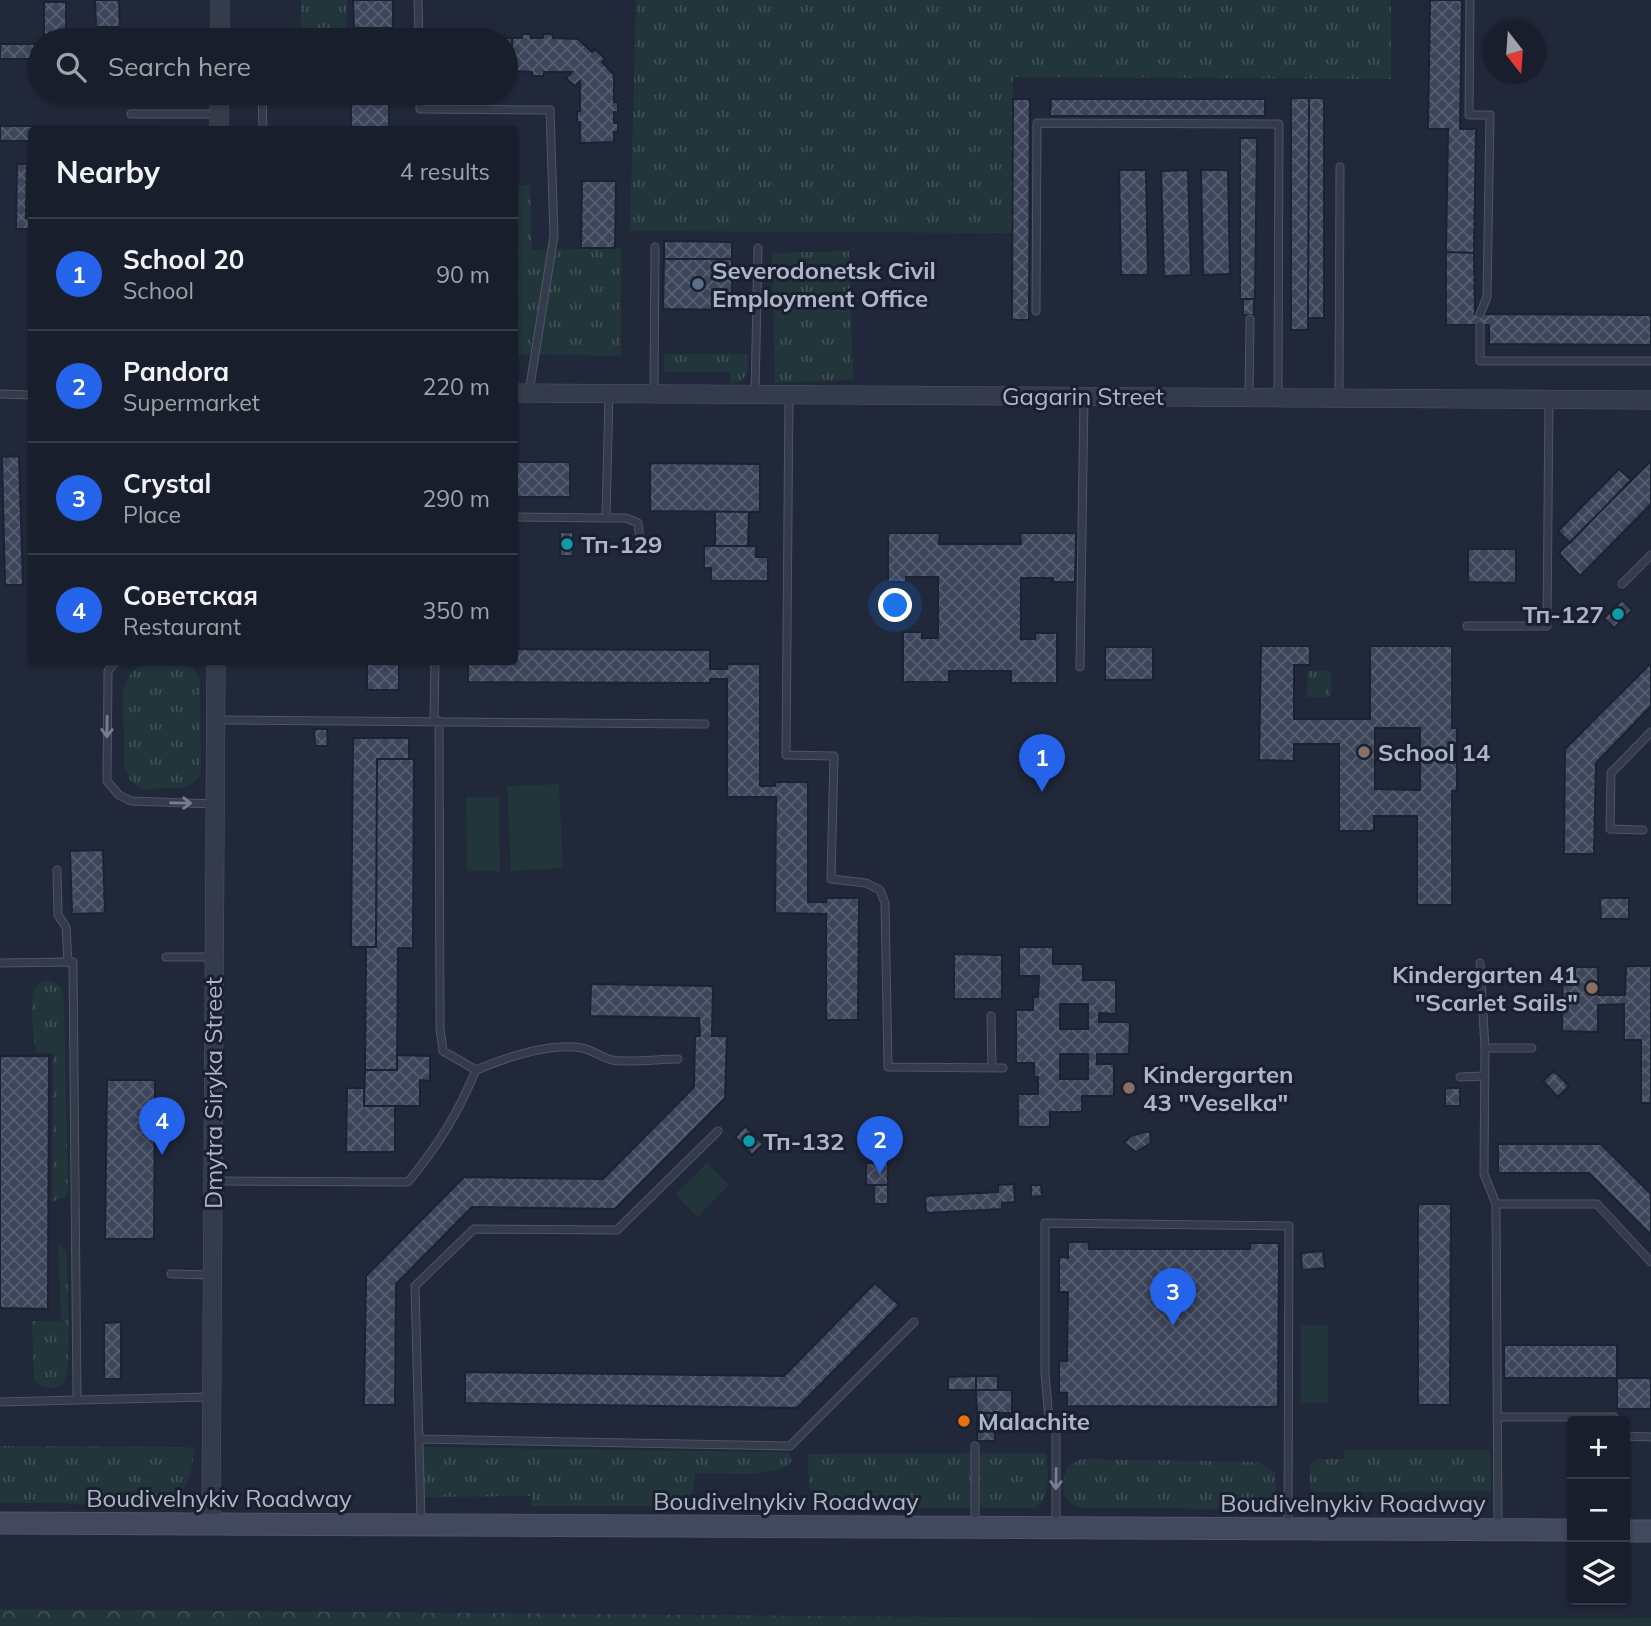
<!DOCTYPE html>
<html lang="en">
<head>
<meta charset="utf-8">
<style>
	:root { --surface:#181e2c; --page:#212734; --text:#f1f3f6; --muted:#9fa2a9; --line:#363c48; --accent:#2563eb }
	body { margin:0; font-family:Mulish,sans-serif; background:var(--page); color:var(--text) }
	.controls { position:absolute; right:21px; bottom:21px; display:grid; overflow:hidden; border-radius:7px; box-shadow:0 2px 5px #0004 }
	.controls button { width:63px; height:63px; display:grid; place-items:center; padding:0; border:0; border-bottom:2px solid var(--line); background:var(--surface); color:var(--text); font:35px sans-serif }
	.compass { position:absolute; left:1483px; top:21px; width:63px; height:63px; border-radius:50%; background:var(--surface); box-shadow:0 2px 5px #0004; rotate:163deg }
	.you { position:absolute; left:896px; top:606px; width:24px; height:24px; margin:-18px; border:5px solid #fff; border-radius:50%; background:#1a73e8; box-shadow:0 0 0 10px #1a73e833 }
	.badge { display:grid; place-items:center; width:46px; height:46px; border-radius:50%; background:var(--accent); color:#fff; font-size:23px; font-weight:700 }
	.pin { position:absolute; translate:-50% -58px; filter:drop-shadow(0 2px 4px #0008) }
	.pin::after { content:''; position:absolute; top:37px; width:24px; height:21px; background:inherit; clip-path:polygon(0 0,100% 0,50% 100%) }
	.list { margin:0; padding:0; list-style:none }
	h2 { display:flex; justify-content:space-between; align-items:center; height:91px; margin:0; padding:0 28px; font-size:30px }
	h2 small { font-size:23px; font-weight:400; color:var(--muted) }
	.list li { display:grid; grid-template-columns:46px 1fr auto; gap:21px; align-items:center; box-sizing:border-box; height:112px; padding:0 28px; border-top:2px solid var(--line) }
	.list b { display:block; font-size:26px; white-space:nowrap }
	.list p { margin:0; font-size:23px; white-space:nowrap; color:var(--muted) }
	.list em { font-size:23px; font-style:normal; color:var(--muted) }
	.icon { flex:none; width:38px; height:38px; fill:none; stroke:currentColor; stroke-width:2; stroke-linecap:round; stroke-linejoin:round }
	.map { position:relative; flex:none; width:1651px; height:1626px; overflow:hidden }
	.search { position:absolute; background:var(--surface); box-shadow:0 2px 5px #0004; left:28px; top:28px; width:490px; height:77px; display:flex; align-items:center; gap:18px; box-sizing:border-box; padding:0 24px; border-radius:38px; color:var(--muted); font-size:26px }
	.panel { position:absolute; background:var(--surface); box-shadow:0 2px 5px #0004; left:28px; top:126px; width:490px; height:539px; border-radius:7px }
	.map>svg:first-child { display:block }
	.grass { fill:url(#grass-tufts) }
	.forest { fill:url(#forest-crowns) }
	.park { fill:#22353b }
	.building { fill:url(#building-cross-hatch); stroke:#1b2231; stroke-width:2; fill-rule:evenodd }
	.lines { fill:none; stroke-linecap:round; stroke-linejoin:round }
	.service-casing { stroke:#4f5565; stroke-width:9 }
	.tertiary-casing { stroke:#4f5565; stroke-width:19 }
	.secondary-casing { stroke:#4f5565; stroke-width:23 }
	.service { stroke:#343b4a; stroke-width:7 }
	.tertiary { stroke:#343b4a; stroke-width:18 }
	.secondary { stroke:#42495e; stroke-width:21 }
	.oneway { stroke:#787e8f }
	.service-dot { fill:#5c6f8a; stroke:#19202f; stroke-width:2.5 }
	.culture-dot { fill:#0f9aa8; stroke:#19202f; stroke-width:2.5 }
	.education-dot { fill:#8d6e63; stroke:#19202f; stroke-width:2.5 }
	.food-dot { fill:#e8710a; stroke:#19202f; stroke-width:2.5 }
	.labels { text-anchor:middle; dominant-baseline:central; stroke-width:6; stroke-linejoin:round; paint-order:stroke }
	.poi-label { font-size:24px; font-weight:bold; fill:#afb5c7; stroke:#19202f; text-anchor:start }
	.street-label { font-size:24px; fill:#afb5c7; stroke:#19202f }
</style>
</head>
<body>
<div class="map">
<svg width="1651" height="1626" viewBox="0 0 1651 1626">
	<defs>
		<pattern id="grass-tufts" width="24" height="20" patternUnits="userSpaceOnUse" patternTransform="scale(1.75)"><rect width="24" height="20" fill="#22353b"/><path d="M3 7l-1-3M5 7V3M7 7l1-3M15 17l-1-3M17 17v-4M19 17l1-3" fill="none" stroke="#405056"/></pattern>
		<pattern id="forest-crowns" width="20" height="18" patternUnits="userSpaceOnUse" patternTransform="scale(1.75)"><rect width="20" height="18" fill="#22353b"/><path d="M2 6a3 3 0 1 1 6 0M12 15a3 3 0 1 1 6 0" fill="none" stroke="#405056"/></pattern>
		<pattern id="building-cross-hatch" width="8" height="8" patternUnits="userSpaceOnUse" patternTransform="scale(1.75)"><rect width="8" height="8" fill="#3c455a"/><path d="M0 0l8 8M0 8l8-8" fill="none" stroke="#565e70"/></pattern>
	</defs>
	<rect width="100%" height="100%" fill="#20283a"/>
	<path class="grass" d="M301,0H347L346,38H301Z
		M636,0H1391V79L1013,77L1012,233L630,231Z
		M530,185L532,250L621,248V356L515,354L514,186Z
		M849,251L853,380L775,383L772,253Z
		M663,354H748V373L741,381L730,384V372H665Z
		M182,663L193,668L200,680L201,770L198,779L183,788L141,789L130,780L124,765L123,690L128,677L138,667L147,664Z
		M1308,671H1331V697H1307Z
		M47,980C64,983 64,995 64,1010L68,1190L66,1196L52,1202L53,1053H36C34,1039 29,1002 34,990C37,984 41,981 47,980Z
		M58,1244L65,1249L67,1256C67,1278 72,1365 65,1379C63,1384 59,1387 53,1389L41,1386L34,1380L32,1321H61Z
		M0,1446L187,1447L194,1449C193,1471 188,1486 174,1504L0,1503Z
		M424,1447L789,1452L792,1460C782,1480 716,1472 695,1473C694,1493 693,1499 672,1506H532V1496L424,1497Z
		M1344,1450H1490L1491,1491L1313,1492L1310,1488V1465L1317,1459H1345Z
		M1046,1453C1047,1470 1053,1497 1035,1508H827C805,1501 809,1474 808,1454Z
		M1081,1459L1259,1462L1275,1472L1276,1492L1262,1509L1079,1508C1076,1506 1071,1504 1069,1501C1061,1494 1063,1474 1068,1466Z"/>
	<path class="forest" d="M0,1609L1184,1619L1651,1618V1626H0Z"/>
	<path class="park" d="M559,784L563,868L511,871L507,786Z
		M466,797H499L500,871H467Z
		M707,1163L729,1185L698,1217L675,1194Z
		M1301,1325H1328V1403H1301Z"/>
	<path class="building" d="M95,0H119L120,27H96Z
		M353,0H393V28H354Z
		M1430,0H1462L1460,129H1476L1474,253L1446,252L1448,129H1428Z
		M44,2H66V38H44Z
		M522,34H531V38H543V34H552L553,38L578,39L592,52L595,49L605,59L602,62L614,75V102H618V112H614V123H618V132H614V142L580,143V122H577V111H580V81L575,86L566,78L572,72H544L543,76H532V72L512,71V38H522Z
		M445,37L512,38V71H506V40H445Z
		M0,44H40V59H0Z
		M351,93H389V129L351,130Z
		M1291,98H1309L1308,330H1291Z
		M1309,98H1324V318H1308Z
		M1013,99H1030L1029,320H1012Z
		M1051,99H1265V116H1050Z
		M0,126H129V130H32V141H0Z
		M129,126H155V130H129Z
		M1240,138H1257L1255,299H1240Z
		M17,164H27L26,218H32V229H16Z
		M1119,170H1146L1148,275H1121Z
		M1188,170L1191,275L1164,276L1161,171Z
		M1201,170H1228L1230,274L1203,275Z
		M582,181H616L615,248H581Z
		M664,241L732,242V259H664Z
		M1446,252L1474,253L1475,314L1651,315V345L1489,344V325H1446Z
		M664,259H732V310L663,309Z
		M1243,299H1254V315H1243Z
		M19,456L23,585H5L2,457Z
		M1651,461V504L1580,576L1559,553Z
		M514,462H570V497H514Z
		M650,463L760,464V512L650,511Z
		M1619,469L1631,480L1570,543L1558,531Z
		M715,512H749L748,546H715Z
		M560,532H573V556H560Z
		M888,533H940L939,544H1021L1020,533H1076L1075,582H1053V578H1021V639H1035V633H1057V683H1011V671H949V682H903V632H922V638H938V577H906V582H888Z
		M704,546H756V557H768V581H711V568H704Z
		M1468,549H1516V583L1468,582Z
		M1622,600L1632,610L1614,628L1604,618Z
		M1261,646H1310V665H1294V719H1370V646H1452V728H1457V791H1452V905H1417V816H1374V831H1339V744H1294V761L1259,760ZM1375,728H1420V790L1375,789Z
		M1105,647H1153V680H1105Z
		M514,649L710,650V669H727V664H760V786H775V782H808V902H826V898H859L858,1020H826V914L775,913L776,797H727V679H710V683L468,682V662H514Z
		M367,662H399V690H367Z
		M1649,665H1651V706L1596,763L1594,854H1564L1565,749Z
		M314,729H327L328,746H315Z
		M353,738H409V759H377L376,947H351Z
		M377,759H414L413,948H398L397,1070H365L366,947H376Z
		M103,850L105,913L72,914L70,851Z
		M1600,898H1629V919H1601Z
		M1019,947H1053V964H1083V980H1116V1014L1099,1013V1022H1130L1129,1054H1097V1064H1114V1096H1082V1112H1050V1127H1018V1094H1038V1077H1034V1063H1016V1010H1033V997H1038L1039,976H1019ZM1060,1004H1088V1029H1060ZM1060,1054H1088V1079H1060Z
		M954,954L1002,955V999H954Z
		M1626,966H1651V1103H1641V1040H1624V1004L1598,1005V1032L1562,1031L1563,967H1598V995H1625Z
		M591,984L713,986L712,1036H727L725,1098L615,1209L472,1207L396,1284L395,1405H364L366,1276L464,1177L603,1179L694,1087L695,1036H700L699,1018L590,1016Z
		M397,1055L430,1056V1081L420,1080V1106H364L365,1070H397Z
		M0,1056H49L48,1309L0,1308Z
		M1554,1071L1569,1086L1558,1097L1543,1081Z
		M107,1080H155L154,1239H105Z
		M347,1088H364V1106H395V1152H346Z
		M1445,1088H1460V1106H1445Z
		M745,1126L763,1144L752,1155L735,1137Z
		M1144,1132H1150L1151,1143L1136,1152L1124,1143L1131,1136Z
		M1498,1144H1601L1651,1194V1235L1589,1173H1498Z
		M866,1163H888V1185H866Z
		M1014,1184L1015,1202L1002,1203V1209L926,1213L925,1196L998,1192V1185Z
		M874,1185H888V1204H874Z
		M1031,1185H1041L1042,1196L1031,1197Z
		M1418,1204H1451L1450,1405H1418Z
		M1068,1242H1089V1249H1250V1243H1279L1278,1407L1067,1406V1393H1059V1361H1067L1068,1292H1059V1257L1068,1258Z
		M1323,1251L1325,1268L1302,1270L1301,1253Z
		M875,1283L899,1305L797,1408L465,1403V1372L784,1376Z
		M121,1322V1379H104V1323Z
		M1504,1345H1617V1378H1504Z
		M976,1376V1390H948V1377Z
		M976,1376H998V1390H976Z
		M1617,1378H1651V1409H1617Z
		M976,1390H1012V1413H977Z
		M977,1413H995V1441H977Z"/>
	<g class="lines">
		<g class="service-casing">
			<path id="service" d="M418,0L419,40
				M1470,0L1469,115H1490L1487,297L1480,314
				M262,93L263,130
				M420,93V109L550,110L554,236L529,392
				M131,114H218
				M1036,311L1037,123L1279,124L1278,396
				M1480,325V361H1651
				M654,393L655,247
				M0,394L32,395
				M755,394L758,248
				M789,395L786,755L834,756L831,879L866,883L880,890L885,903L888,1067L1003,1068
				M1249,396L1250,319
				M1339,397L1340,167
				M514,517L606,518L609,395
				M606,518H626L638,523L641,550
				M1622,584L1651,555
				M1467,626H1547L1549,399
				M115,662L108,671L107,781L119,795L131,801L214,804
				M1080,667L1084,397
				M216,720L705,724
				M434,721L435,662
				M439,721L440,1028L443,1051L476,1070
				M1643,830L1610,829L1611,773L1651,732
				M57,870L58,915L66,927L68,962
				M166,957H214
				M0,963L73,962L77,1400L210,1397
				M1480,963L1485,1048L1484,1174L1496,1204
				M991,1016L992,1067
				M1485,1048H1532
				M1460,1077L1485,1076
				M213,1181L408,1182C439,1144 457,1115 476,1070C505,1058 549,1042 582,1048C593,1050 602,1058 612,1060C628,1063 660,1059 678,1059
				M171,1274L212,1275
				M0,1402L77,1400
				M1497,1417H1614L1616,1421
				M1625,1436L1651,1437
				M420,1439L790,1446L914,1322
				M975,1446V1524
				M421,1521L415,1286L474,1229L617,1230L718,1131
				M1056,1525V1429L1049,1420L1045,1373V1223L1289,1226L1288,1525
				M1498,1526L1496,1204H1597L1651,1262"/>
		</g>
		<g class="tertiary-casing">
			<path id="tertiary" d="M220,40V0
				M219,130V93
				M514,393L1651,400
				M211,1524L216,662"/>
		</g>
		<g class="secondary-casing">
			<path id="secondary" d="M0,1523L1572,1530
				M1625,1531H1651"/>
		</g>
		<use href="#service" class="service"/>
		<use href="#tertiary" class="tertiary"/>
		<use href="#secondary" class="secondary"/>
	</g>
	<defs><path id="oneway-shaft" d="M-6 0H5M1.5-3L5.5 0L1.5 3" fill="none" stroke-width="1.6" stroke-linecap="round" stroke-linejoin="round" transform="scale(1.75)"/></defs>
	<g class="oneway">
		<use href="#oneway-shaft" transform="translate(107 727) rotate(91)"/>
		<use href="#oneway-shaft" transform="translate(181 803) rotate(1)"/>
		<use href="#oneway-shaft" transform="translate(1056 1479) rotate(91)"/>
	</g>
	<circle class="service-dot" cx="698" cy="284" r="7"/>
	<g class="culture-dot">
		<circle cx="567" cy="544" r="7"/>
		<circle cx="1618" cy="614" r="7"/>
		<circle cx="749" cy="1141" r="7"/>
	</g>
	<g class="education-dot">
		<circle cx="1364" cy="752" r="7"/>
		<circle cx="1592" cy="988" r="7"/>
		<circle cx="1129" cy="1088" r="7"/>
	</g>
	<circle class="food-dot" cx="964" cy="1421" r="7"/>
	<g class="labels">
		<g class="poi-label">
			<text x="712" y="270">Severodonetsk Civil<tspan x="712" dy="28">Employment Office</tspan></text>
			<text x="581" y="544">Тп-129</text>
			<text x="1604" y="614" text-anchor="end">Тп-127</text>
			<text x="1378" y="752">School 14</text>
			<text x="1578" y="974" text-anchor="end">Kindergarten 41<tspan x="1578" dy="28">"Scarlet Sails"</tspan></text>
			<text x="1143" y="1074">Kindergarten<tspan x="1143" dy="28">43 "Veselka"</tspan></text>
			<text x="763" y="1141">Тп-132</text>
			<text x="978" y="1421">Malachite</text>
		</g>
		<g class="street-label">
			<text x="1083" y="396">Gagarin Street</text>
			<text transform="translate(213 1093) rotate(-90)">Dmytra Siryka Street</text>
			<text x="219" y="1498">Boudivelnykiv Roadway</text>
			<text x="786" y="1501">Boudivelnykiv Roadway</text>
			<text x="1353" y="1503">Boudivelnykiv Roadway</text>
		</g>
	</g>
</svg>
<div class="controls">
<button>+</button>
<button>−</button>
<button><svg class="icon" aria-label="layers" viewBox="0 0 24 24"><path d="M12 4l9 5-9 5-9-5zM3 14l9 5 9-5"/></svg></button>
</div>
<svg class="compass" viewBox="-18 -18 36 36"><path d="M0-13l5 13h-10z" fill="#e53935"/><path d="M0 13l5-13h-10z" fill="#9fa2a9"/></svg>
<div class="you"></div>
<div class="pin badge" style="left:1042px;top:792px">1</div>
<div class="pin badge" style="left:880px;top:1174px">2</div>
<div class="pin badge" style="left:1173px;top:1326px">3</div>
<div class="pin badge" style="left:162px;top:1155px">4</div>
<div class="search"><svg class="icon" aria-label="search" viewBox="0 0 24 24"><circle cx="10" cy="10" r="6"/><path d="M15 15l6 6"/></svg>Search here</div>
<section class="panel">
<h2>Nearby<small>4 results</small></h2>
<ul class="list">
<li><span class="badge">1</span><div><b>School 20</b><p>School</p></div><em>90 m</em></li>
<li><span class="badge">2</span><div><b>Pandora</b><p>Supermarket</p></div><em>220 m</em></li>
<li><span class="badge">3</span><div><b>Crystal</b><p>Place</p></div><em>290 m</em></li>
<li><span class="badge">4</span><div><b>Советская</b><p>Restaurant</p></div><em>350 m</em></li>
</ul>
</section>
</div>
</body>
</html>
